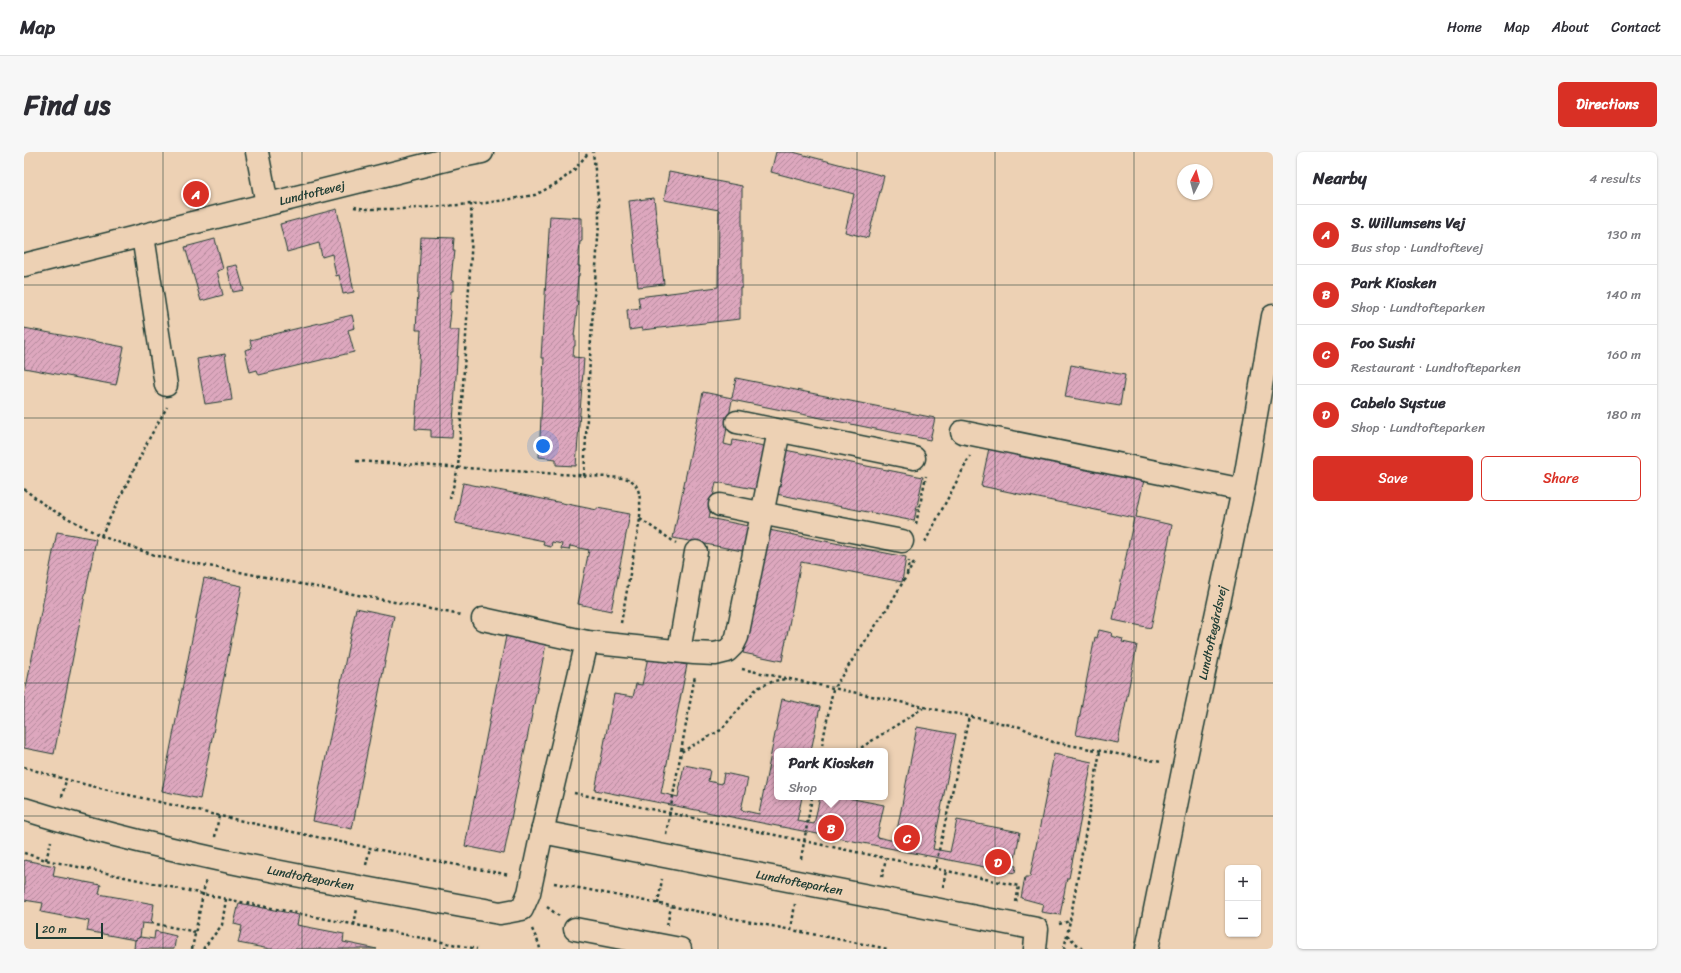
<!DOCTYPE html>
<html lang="en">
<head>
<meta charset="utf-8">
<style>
	:root { --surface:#fff; --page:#f7f7f7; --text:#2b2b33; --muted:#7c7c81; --line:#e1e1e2; --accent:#d93025 }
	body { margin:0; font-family:Sriracha,sans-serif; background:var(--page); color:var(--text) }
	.controls { position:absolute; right:12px; bottom:12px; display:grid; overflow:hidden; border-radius:6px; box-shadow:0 1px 3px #0004 }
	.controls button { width:36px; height:36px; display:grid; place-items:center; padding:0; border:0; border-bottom:1px solid var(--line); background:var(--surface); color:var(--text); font:20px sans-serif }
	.compass { position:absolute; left:1153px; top:12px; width:36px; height:36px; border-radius:50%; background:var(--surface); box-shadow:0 1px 3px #0004; rotate:6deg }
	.scale { position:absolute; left:12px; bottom:10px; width:67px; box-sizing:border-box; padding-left:4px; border:2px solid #1f3d34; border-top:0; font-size:11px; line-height:14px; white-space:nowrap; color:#1f3d34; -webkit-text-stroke:3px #edd1b4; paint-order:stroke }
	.you { position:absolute; left:519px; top:294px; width:14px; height:14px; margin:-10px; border:3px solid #fff; border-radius:50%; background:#1a73e8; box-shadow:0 0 0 6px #1a73e833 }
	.badge { display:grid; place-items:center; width:26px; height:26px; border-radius:50%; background:var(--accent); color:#fff; font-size:13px; font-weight:700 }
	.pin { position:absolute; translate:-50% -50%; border:2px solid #fff; box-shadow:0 1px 4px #0006 }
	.popup { position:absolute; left:750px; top:596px; width:114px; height:52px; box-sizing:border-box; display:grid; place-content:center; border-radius:6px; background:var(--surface); filter:drop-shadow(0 1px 3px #0005); font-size:13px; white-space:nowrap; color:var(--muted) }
	.popup b { font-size:15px; color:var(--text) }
	.popup::after { content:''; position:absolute; left:50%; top:100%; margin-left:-8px; border:8px solid transparent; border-top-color:var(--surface) }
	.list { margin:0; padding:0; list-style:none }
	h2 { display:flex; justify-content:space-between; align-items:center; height:52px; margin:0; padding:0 16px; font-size:17px }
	h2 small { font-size:13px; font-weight:400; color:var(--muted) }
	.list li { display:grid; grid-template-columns:26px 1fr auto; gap:12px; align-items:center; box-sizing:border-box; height:60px; padding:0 16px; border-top:1px solid var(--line) }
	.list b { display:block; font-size:15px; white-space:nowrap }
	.list p { margin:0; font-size:13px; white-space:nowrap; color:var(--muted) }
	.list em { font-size:13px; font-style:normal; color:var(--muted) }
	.actions { display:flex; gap:8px; padding:12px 16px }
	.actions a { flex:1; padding:9px 0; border:1px solid var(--accent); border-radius:6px; text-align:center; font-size:14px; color:var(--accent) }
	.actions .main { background:var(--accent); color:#fff }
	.map { position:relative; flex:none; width:1249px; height:797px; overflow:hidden; border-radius:6px }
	header { display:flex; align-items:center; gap:24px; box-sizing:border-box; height:56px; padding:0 20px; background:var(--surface); border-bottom:1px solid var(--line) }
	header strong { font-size:19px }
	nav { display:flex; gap:22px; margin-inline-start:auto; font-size:14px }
	.intro { display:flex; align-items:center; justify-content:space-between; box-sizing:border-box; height:96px; padding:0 24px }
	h1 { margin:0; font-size:28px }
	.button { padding:10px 18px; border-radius:6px; background:var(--accent); color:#fff; font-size:14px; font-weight:700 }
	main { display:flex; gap:24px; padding:0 24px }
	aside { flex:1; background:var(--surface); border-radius:6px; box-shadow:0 1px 3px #0004 }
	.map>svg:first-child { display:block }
	.building { fill:url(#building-hatch); stroke:#1f3d34 }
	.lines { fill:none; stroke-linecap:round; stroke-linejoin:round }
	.minor-casing { stroke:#1f3d34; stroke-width:25 }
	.path { stroke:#1f3d34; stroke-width:2.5; stroke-dasharray:3 3; stroke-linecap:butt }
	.minor { stroke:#edd1b4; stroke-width:22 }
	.grid { fill:none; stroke:#1f3d34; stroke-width:1; stroke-opacity:0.55 }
	.labels { text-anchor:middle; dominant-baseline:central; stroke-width:3; stroke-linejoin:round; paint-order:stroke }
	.street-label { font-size:12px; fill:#1f3d34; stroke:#edd1b4 }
</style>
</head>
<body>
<header>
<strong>Map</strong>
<nav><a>Home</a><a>Map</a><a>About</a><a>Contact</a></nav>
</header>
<div class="intro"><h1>Find us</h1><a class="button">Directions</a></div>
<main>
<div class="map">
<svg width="1249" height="797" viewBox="0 0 1249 797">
	<defs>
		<pattern id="building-hatch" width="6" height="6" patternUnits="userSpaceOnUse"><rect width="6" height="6" fill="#dda7be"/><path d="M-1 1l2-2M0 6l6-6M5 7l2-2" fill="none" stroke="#b3899b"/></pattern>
	</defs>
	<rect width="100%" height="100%" fill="#edd1b4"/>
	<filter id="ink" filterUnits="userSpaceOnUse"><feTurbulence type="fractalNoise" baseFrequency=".025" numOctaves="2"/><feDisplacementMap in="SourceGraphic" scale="8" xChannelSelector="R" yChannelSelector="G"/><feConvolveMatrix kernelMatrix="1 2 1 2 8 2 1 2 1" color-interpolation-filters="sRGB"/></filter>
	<g filter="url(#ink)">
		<path class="building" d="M752,0H769L860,24L844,86L821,80L830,42L747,20Z
			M645,20L718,34V136H716V167L618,178V176L605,178L603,158L616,156L614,145L694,135L695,58L640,48Z
			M630,46L640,132L614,135L605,49Z
			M313,57L330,140L319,142L315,123L312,124L308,102L298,105L295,91L263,100L256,72Z
			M526,64L558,66V89L556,90L554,114H556L555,124H554L552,149H554L550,184H551V194H550L549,205L560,206L552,314L532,313V307L515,305L520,206H517Z
			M397,85L430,86L429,98H431L430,108H429L427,128L429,129V139H427L426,158L427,159L425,178H435L428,286L407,285V278L391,277L397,178H392Z
			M191,87L199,117L193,119L199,143L177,149L161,95Z
			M213,113L220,138L209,140L203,115Z
			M328,163L331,176L324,178L330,200L235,223L233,218L226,220L221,198L228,196L226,188Z
			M0,176L100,195L92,233L0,216Z
			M201,202L208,248L181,252L173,207Z
			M1047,213L1101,223L1096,254L1041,245Z
			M712,226L911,266L906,288L708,248L700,292L708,294L709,288L745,295L736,338L692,330L685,366L729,375L724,400L649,386L679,240L708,246Z
			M965,296L1120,328L1112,365L1148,373L1127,476L1089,468L1110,366L957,334Z
			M761,298L899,325L890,369L752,342Z
			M439,331L573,358V356L606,362L587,459L554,452L565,398L546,394L545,398L537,397L538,392L528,390L527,395L519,393L520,389L431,371Z
			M745,378L882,405L878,430L777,410L758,509L719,501Z
			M33,380L72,387L30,602L0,596V546Z
			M180,426L218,434L176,647L138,639Z
			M332,456L370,464L328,677L289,669Z
			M1075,478L1088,481L1087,484L1099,487L1098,490L1113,493L1094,591L1052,583L1071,485L1073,486Z
			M483,479L523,487L480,702L441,694Z
			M624,505L663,513L637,641L654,645L660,613L686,618L684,629L698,632L700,621L724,626L717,658L735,662L758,547L796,555L787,599H753V645H778L773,669L790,672L796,645H819L860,653L853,685L871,689L893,575L932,582L909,697L926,700L933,668L996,680L990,713L992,714L991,721L571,638L590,542L609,545L612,532L618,533Z
			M1030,602L1068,610L1045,726H1043L1036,763L1017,760L1019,752L997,746L1001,725H1006Z
			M0,708L31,714L29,724L77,733L75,742L130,752L127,772L118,771L116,785L111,788L63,779L65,769L17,760L19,751L0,748Z
			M215,751L275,763L273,773L320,782L319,790L353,797H246L214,791L218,774L210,772Z
			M131,779L152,784L150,797H110L111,788L116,785L130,787Z"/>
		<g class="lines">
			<g class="minor-casing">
				<g id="minor">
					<path d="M233,0L243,52"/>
					<path d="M119,84L142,233"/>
					<path id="s1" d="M0,113L433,5L458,0"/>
					<path d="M713,270L890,306"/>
					<path d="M938,280L1219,338"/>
					<path d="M696,353L878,389"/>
					<path d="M459,467L563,490L670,501L691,502L703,499L709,493L713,485L755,279"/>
					<path d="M655,499L672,400"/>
					<path id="s2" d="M0,657C155,706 317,731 476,761L498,757L505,741L518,680L1013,777L1011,797"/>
					<path d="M518,680L563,490"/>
					<path d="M551,777L656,797"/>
					<path id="s3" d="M1123,797L1160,614L1219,338L1249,164"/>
				</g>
			</g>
			<path class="path" d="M330,55L343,57H378L462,51L511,43L534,31L550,18L565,0
				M332,309L599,326C619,328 616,351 616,367L597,471
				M560,324L567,187L575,72V53L569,0
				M0,337L23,355L77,384L133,404L437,463
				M426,347L434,316L448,85L447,52
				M616,367L652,391
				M892,372L902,324
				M77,384L126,285L143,255
				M901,390L946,304
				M883,422L885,409
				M718,517L996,575L1029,590L1137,610
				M657,599L671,524
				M797,599L809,537L868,449L891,409
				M832,599L899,556
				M0,615C50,631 101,642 153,654C263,680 374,702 486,723
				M550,641L995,734L992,750
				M38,645L42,628
				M642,682L657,600L697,578L733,536L750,529L762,527
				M191,685L195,664
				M0,701L22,708L202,747L453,797
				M777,707L788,645
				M22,708L27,689
				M342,713L346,696
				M911,716L945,565
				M858,725L862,706
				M530,731L864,797
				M919,735L922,718
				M634,752L638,727
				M523,755L535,764
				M127,771L172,780
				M1035,772L1046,769L1076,599
				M330,773L333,757
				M643,773L647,755
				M508,777L515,792L516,797
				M767,778L771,752
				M1043,783L1058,797
				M168,797L182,727
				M179,797L198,773L202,747
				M421,797L422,791
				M1040,797L1046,769"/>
			<use href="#minor" class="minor"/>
		</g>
	</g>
	<path class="grid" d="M139,0V797M278,0V797M416,0V797M555,0V797M694,0V797M833,0V797M971,0V797M1110,0V797M0,133H1249M0,266H1249M0,398H1249M0,531H1249M0,664H1249"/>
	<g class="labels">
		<g class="street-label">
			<text stroke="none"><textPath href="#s1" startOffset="297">Lundtoftevej</textPath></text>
			<text stroke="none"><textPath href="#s3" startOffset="323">Lundtoftegårdsvej</textPath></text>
			<text stroke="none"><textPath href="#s2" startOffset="295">Lundtofteparken</textPath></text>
			<text stroke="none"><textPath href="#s2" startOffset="852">Lundtofteparken</textPath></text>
		</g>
	</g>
</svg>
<div class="controls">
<button>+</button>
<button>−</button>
</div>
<svg class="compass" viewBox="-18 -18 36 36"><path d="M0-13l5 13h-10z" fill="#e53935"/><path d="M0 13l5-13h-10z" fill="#7c7c81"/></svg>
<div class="scale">20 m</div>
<div class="you"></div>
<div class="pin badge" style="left:172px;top:42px">A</div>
<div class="pin badge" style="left:807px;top:676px">B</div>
<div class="popup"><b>Park Kiosken</b>Shop</div>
<div class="pin badge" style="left:883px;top:686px">C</div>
<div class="pin badge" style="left:974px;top:710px">D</div>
</div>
<aside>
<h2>Nearby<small>4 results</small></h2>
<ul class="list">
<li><span class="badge">A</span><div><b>S. Willumsens Vej</b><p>Bus stop · Lundtoftevej</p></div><em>130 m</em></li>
<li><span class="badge">B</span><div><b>Park Kiosken</b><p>Shop · Lundtofteparken</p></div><em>140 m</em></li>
<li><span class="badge">C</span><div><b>Foo Sushi</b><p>Restaurant · Lundtofteparken</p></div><em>160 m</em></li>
<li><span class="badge">D</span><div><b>Cabelo Systue</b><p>Shop · Lundtofteparken</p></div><em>180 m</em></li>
</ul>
<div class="actions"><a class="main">Save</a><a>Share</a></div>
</aside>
</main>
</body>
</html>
